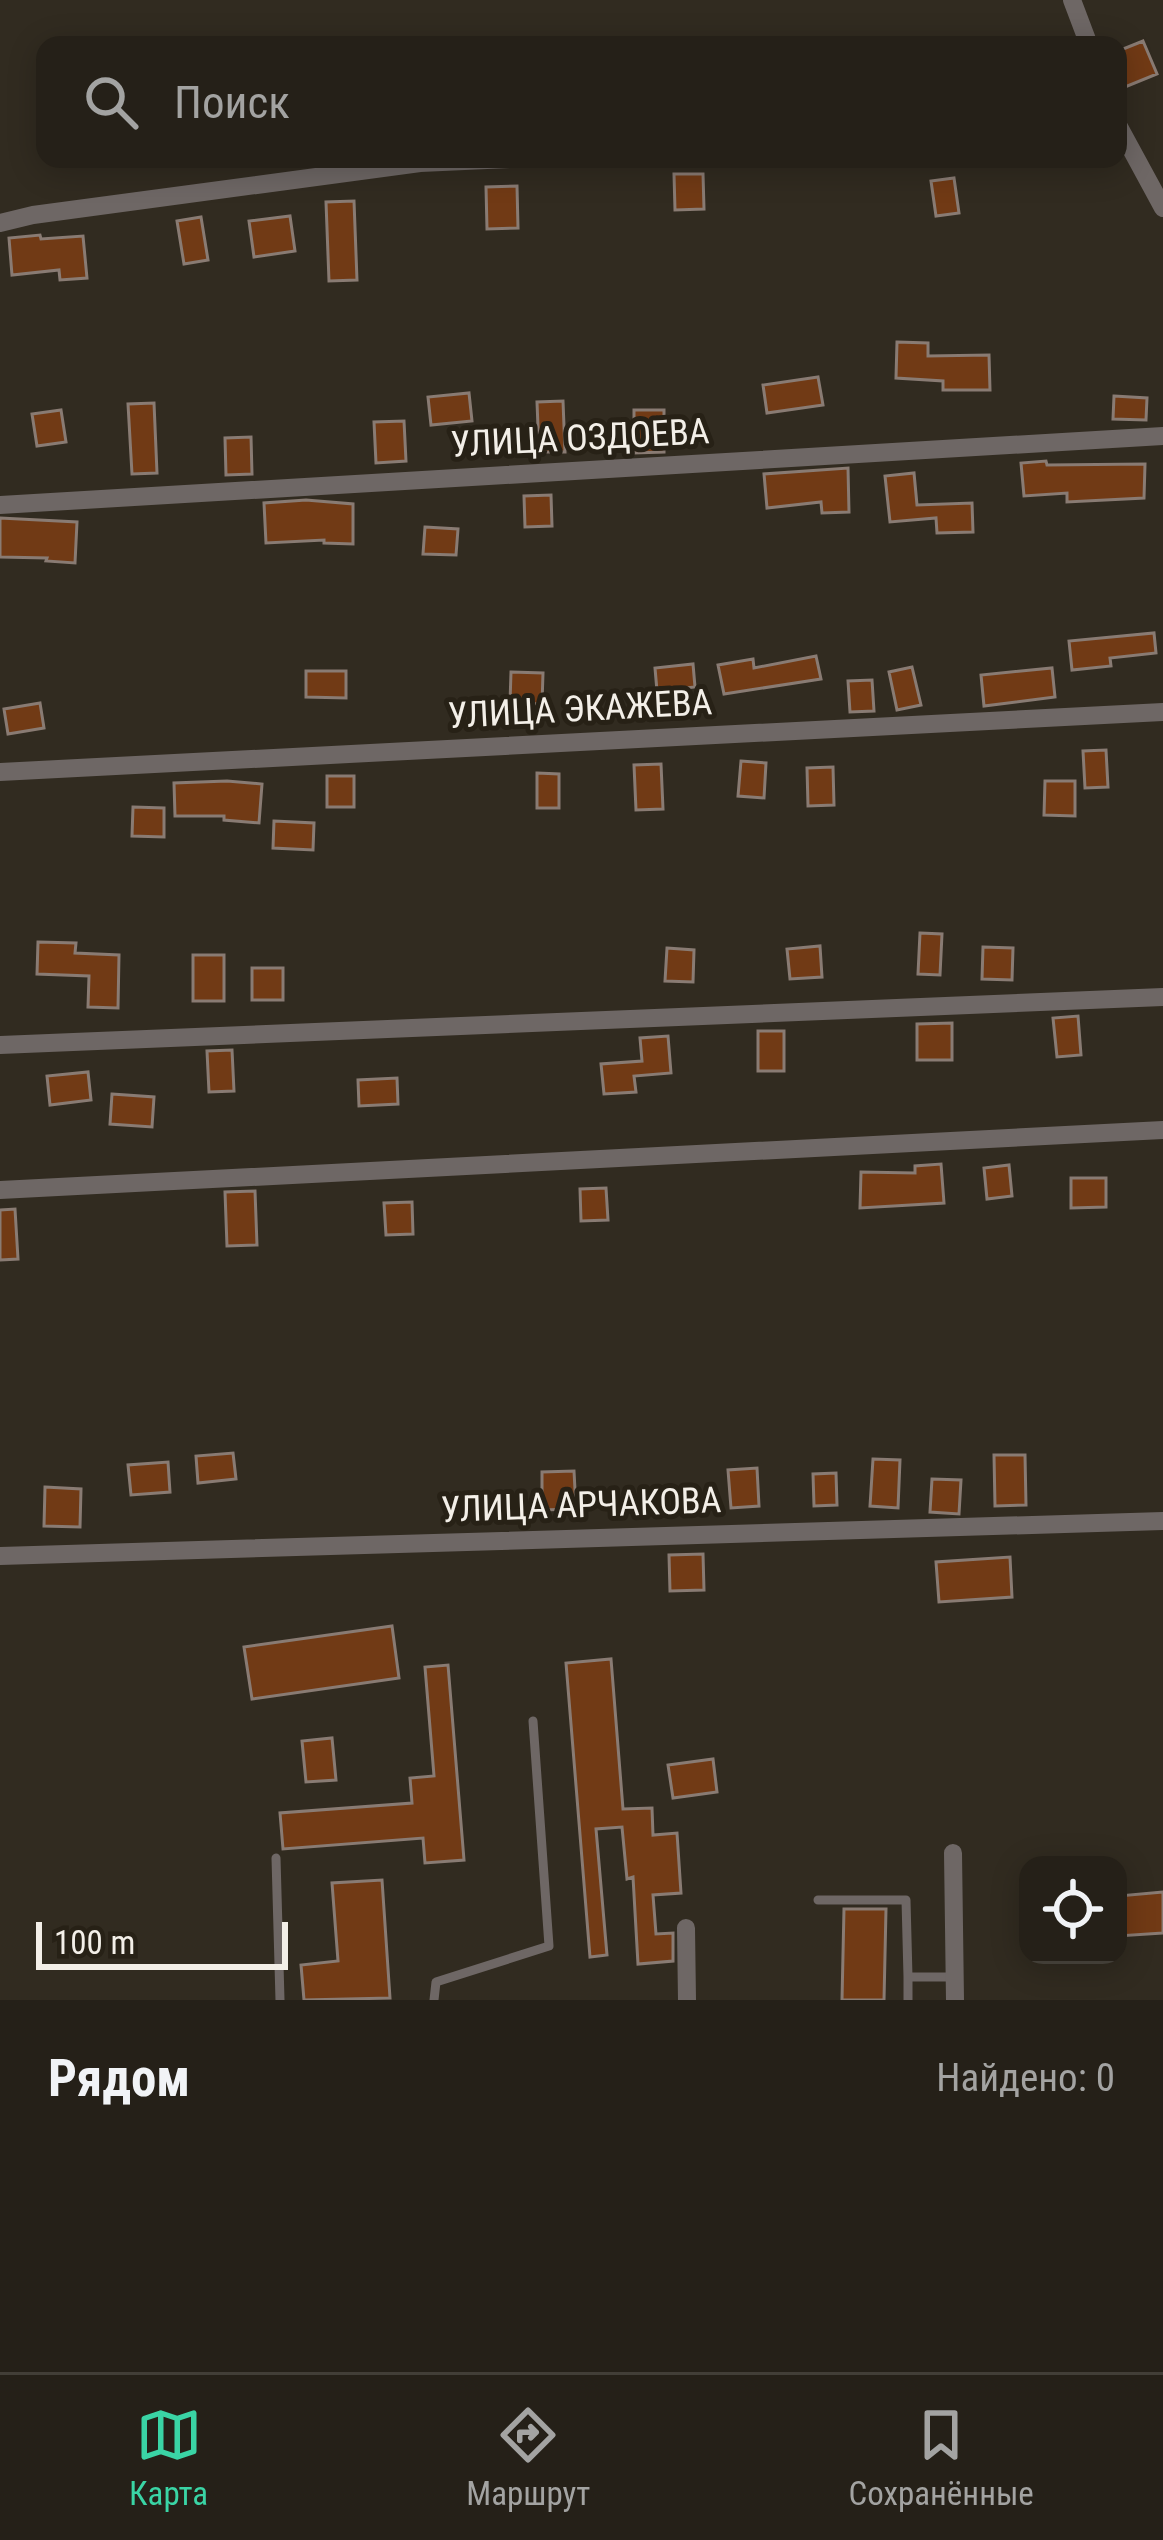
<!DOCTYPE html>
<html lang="ru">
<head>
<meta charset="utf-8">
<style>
	:root { --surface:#252018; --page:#2d2821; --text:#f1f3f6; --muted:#a3a3a2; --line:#423e37; --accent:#3ad4a5 }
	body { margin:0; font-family:"Roboto Condensed",sans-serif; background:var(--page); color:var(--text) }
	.controls { position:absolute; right:36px; bottom:36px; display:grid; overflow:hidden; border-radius:24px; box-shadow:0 6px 30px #0003 }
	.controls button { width:108px; height:108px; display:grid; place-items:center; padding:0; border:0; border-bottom:3px solid var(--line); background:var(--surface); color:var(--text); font:60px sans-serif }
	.scale { position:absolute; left:36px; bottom:30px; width:252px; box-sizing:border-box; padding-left:12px; border:6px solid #f3efe8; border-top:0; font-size:33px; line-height:42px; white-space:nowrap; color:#f3efe8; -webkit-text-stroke:9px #272116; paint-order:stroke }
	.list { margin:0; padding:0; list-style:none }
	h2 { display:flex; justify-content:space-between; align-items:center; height:156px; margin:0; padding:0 48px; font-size:51px }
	h2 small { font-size:39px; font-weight:400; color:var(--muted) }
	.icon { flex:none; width:66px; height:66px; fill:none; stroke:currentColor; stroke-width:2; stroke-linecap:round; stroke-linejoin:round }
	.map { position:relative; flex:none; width:1163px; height:2000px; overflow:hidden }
	.search { position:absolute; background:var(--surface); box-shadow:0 6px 30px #0003; left:36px; right:36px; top:36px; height:132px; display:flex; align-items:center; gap:30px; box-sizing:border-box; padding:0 42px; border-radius:24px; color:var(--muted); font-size:45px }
	.sheet { height:372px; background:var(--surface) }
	nav { display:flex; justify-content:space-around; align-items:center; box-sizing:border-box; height:168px; border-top:3px solid var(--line); background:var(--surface); font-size:33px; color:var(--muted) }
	nav a { display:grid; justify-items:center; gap:6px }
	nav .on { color:var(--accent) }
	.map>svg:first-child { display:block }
	.building { fill:#713a15; stroke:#897b73; stroke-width:3 }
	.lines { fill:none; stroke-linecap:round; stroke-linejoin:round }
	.lane { stroke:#6e6765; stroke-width:9 }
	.street { stroke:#6e6765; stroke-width:18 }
	.labels { text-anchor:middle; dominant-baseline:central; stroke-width:10; stroke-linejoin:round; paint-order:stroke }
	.street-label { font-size:36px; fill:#f3efe8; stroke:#272116 }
</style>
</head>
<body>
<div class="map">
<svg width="1163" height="2000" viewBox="0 0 1163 2000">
	<rect width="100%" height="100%" fill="#312b20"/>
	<path class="building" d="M1143,41L1157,74L1125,87L1118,68V51Z
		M674,174H703L704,209L675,210Z
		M954,178L959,213L936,216L931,181Z
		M517,186L518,228L487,229L486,187Z
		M354,201L357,280L329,281L326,202Z
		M290,216L295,251L254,257L249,221Z
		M201,217L208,260L184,264L177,221Z
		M40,235L41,239L83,236L87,278L60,280L59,270L12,275L9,238Z
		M897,342L928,343V356L989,355L990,390H943V381L896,378Z
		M818,377L823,405L767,413L763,385Z
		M469,393L472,421L431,425L428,397Z
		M1114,396L1147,398L1146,420L1113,419Z
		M563,401L565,452H539L537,402Z
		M154,403L157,473L132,474L128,404Z
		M61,410L66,442L37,446L32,414Z
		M634,410H664V452L634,453Z
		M404,421L406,461L376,463L374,422Z
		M251,437L252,474L226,475L225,438Z
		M1046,461L1047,465L1145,464L1144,498L1067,502V493L1024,496L1021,463Z
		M848,468L849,512L822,513L821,502L767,508L764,474Z
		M914,473L917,505L972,503L973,532L937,533L936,518L890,522L885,476Z
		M551,495L552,526L525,527L524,496Z
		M306,500L353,504V544L324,543V540L266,543L264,503Z
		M0,518L77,522L75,563L46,561L47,558L0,557Z
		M425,527L458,529L456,555L423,554Z
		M1154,633L1156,653L1110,658L1111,666L1072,670L1069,641Z
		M816,656L821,679L724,694L718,665L753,659L754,668Z
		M693,664L695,687L657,691L655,668Z
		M912,667L921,705L897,710L889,672Z
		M1052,668L1055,697L984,706L981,675Z
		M306,671H346V698L306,697Z
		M511,672L543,673L542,704L510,703Z
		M872,680L874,711L850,712L848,681Z
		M40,703L44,728L8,734L4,709Z
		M1106,750L1108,787L1085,788L1083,751Z
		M741,761L766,763L764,798L738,796Z
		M661,764L663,809L636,810L634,765Z
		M833,767L834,805L808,806L807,768Z
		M537,773L559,774V808H537Z
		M327,776H354V807H327Z
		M227,781L262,784L259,823L224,820V816H175L174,783Z
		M1045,781H1075V816L1044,815Z
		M133,807L164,808V837L132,836Z
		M274,821L314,823L313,850L273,848Z
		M920,933L942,934L940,975L918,974Z
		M38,942L76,943L75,953L119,955L118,1008L88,1007L89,976L37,974Z
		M820,946L822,977L790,979L787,949Z
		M983,947L1013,948L1012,980L982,979Z
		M667,948L694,950L693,982L665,981Z
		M193,955H224V1001H193Z
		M252,968H283V1000H252Z
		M1078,1016L1081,1055L1057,1057L1053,1018Z
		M952,1023V1060H917V1024Z
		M758,1031H784V1071H758Z
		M668,1036L671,1073L634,1076L636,1092L604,1094L601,1064L642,1061L640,1038Z
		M232,1050L234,1091L209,1092L207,1051Z
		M88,1072L91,1100L50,1105L47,1076Z
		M397,1078L398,1104L359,1106L358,1080Z
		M112,1094L154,1097L152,1127L110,1124Z
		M941,1164L944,1203L860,1208L861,1172L915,1173V1166Z
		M1009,1165L1012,1196L987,1199L984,1168Z
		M1071,1178H1106V1207L1071,1208Z
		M606,1188L608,1220L581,1221L580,1189Z
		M255,1191L257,1245L227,1246L225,1192Z
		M412,1202L413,1234L386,1235L384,1203Z
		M15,1209L18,1259L0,1260V1210Z
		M233,1453L236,1479L198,1483L196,1456Z
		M994,1455H1025L1026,1505L995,1506Z
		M873,1459L900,1460L898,1508L870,1506Z
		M168,1462L170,1492L131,1495L128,1465Z
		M757,1468L759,1506L731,1508L728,1470Z
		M574,1471L576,1509L542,1510V1472Z
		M836,1473L837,1505L814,1506L813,1474Z
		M932,1479L961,1480L959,1514L930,1512Z
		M45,1487L81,1489L80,1527L44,1526Z
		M703,1554L704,1590L670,1591L669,1555Z
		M1010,1557L1012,1597L939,1602L936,1562Z
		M392,1626L399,1678L252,1699L244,1647Z
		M611,1659L623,1809L652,1808L653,1835L677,1833L681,1893L653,1895L656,1934L673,1933V1961L638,1964L633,1877L627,1879L622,1827L596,1829L607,1955L590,1957L566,1663Z
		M448,1665L464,1860L425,1863L423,1838L283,1849L280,1813L412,1803L410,1778L434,1776L425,1667Z
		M332,1738L336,1780L306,1782L302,1741Z
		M713,1759L717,1792L673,1798L668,1765Z
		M382,1880L390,1998L304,2000L301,1965L338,1961L332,1883Z
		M1163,1892V1933L1118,1936V1896Z
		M844,1909H886L884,2000H842Z"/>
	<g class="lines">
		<path class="lane" d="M276,1858L280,2000
			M818,1900H906L908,1977
			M434,2000L436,1982L549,1946L533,1721
			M908,2000V1977H955"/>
		<path class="street" d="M1072,0L1089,45
			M1118,125L1163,208
			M0,223L33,215L420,163L510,159
			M0,505L1163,436
			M0,772L1163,712
			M0,1045L1163,997
			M0,1190L1163,1130
			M0,1556L1163,1521
			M953,1853L955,2000
			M686,1928L687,2000"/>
	</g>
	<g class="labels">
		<g class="street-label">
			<text transform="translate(580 438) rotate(-3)">УЛИЦА ОЗДОЕВА</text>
			<text transform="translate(580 709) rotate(-3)">УЛИЦА ЭКАЖЕВА</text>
			<text transform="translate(581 1505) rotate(-2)">УЛИЦА АРЧАКОВА</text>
		</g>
	</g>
</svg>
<div class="controls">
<button><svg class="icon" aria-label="locate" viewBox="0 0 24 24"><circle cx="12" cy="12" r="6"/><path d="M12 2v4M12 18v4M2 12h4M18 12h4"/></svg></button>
</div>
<div class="scale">100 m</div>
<div class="search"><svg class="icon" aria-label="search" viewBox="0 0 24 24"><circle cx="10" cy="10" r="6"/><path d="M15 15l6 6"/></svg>Поиск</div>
</div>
<section class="sheet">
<h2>Рядом<small>Найдено: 0</small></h2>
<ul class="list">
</ul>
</section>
<nav>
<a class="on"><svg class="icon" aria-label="map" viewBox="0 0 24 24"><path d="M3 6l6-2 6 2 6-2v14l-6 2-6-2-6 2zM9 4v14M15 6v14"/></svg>Карта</a>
<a><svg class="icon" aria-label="directions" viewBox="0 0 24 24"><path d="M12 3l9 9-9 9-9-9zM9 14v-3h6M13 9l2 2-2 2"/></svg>Маршрут</a>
<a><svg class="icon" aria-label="saved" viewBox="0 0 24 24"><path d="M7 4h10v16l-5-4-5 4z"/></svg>Сохранённые</a>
</nav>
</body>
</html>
